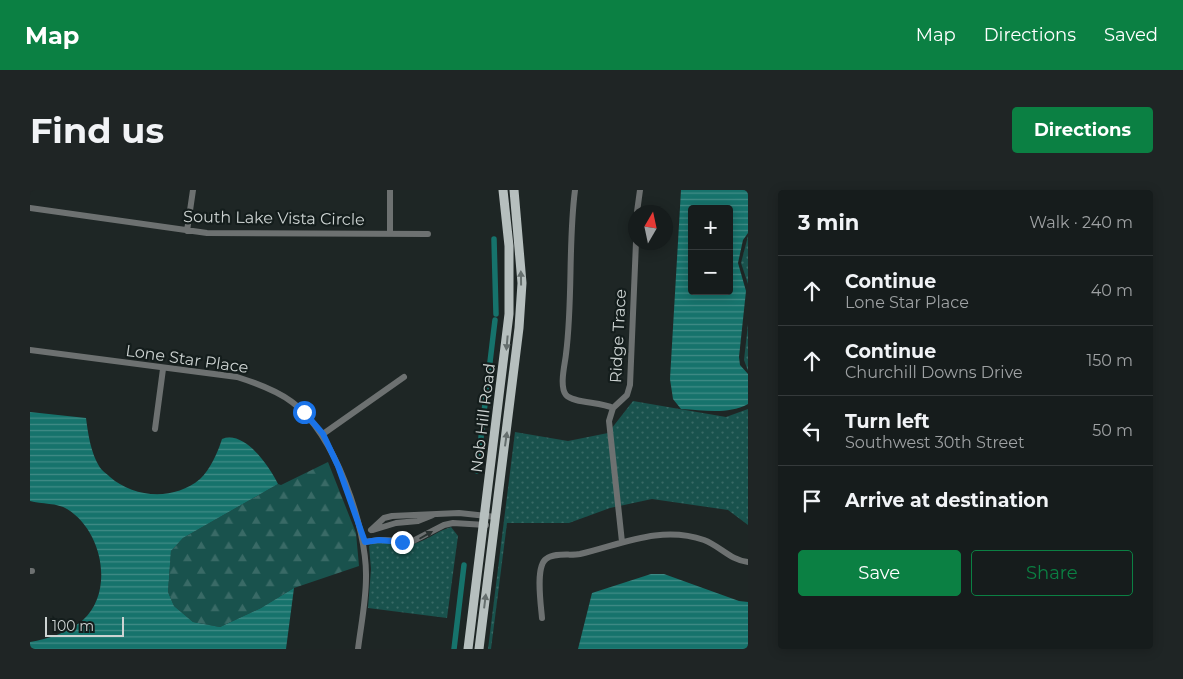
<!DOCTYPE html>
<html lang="en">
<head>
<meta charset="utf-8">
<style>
	:root { --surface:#161c1c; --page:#1f2525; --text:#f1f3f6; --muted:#9ea1a3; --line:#353a3b; --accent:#0b8043 }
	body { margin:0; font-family:Montserrat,sans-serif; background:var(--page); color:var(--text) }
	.controls { position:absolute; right:15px; top:15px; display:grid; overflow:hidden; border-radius:5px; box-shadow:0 2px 12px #0003 }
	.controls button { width:45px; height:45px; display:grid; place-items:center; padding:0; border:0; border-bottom:1px solid var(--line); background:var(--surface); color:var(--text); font:25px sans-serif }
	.compass { position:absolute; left:598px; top:15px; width:45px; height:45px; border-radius:50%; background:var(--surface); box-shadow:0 2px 12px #0003; rotate:9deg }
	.scale { position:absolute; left:15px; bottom:12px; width:79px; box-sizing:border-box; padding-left:5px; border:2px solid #cdd3d2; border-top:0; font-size:14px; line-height:18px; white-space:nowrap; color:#cdd3d2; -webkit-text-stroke:4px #141d1c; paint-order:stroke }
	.stop { position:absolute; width:15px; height:15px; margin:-11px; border:4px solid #1a73e8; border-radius:50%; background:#fff }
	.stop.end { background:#1a73e8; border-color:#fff; box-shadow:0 1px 5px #0008 }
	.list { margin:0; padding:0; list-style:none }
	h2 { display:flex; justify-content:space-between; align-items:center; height:65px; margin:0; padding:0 20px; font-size:21px }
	h2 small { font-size:16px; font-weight:400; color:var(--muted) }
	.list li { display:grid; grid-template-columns:32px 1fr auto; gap:15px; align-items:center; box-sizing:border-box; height:70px; padding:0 20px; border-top:1px solid var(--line) }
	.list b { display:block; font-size:19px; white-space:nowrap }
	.list p { margin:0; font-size:16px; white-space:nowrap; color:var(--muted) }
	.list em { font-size:16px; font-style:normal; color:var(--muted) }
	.actions { display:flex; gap:10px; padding:15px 20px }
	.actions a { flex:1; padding:11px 0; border:1px solid var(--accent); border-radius:5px; text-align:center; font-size:18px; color:var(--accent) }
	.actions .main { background:var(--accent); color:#fff }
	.icon { flex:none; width:28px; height:28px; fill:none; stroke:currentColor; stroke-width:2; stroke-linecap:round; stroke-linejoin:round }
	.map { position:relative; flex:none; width:718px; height:459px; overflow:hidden; border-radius:5px }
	header { display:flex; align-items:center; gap:30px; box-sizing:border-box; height:70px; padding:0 25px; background:var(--accent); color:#fff }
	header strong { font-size:24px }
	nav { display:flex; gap:28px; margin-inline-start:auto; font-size:18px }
	.intro { display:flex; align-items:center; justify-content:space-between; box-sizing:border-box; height:120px; padding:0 30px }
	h1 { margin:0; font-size:35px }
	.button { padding:12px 22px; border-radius:5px; background:var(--accent); color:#fff; font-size:18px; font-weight:700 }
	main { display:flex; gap:30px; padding:0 30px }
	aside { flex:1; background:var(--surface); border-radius:5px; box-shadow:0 2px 12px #0003 }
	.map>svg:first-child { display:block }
	.forest { fill:url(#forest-firs) }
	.park { fill:url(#park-dots) }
	.water { fill:url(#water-rules); fill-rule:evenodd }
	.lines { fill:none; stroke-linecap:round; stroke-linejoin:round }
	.canal { stroke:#16736c; stroke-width:5.5 }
	.minor { stroke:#6d7171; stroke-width:6 }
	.major { stroke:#b6bfbe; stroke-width:9 }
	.oneway { fill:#656e6d }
	.oneway2 { fill:#2a3231 }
	.route { stroke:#1a73e8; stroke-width:6 }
	.labels { text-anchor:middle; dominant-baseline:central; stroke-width:4.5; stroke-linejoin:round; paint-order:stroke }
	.street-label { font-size:16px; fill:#cdd3d2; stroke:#141d1c }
</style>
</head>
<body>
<header>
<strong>Map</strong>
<nav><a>Map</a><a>Directions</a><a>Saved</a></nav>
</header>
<div class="intro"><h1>Find us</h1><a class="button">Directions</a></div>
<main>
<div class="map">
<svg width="718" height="459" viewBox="0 0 718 459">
	<defs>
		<pattern id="forest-firs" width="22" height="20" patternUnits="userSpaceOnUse" patternTransform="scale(1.25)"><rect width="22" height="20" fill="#19524d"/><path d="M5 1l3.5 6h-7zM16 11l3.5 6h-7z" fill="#396a66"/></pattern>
		<pattern id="park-dots" width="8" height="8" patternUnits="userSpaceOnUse" patternTransform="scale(1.25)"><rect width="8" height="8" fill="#19524d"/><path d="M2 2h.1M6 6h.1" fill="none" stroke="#396a66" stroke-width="1.8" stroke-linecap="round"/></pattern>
		<pattern id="water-rules" width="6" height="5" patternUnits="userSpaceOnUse" patternTransform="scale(1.25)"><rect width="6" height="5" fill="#16736c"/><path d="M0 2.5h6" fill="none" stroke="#428c87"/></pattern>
	</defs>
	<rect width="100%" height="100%" fill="#1e2625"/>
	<path class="forest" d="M298,272L326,343L329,376L264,398L231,418L190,437L163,432L144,416L138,402L141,361L153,348L248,294L251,295Z"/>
	<path class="park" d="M718,46V94L711,73Z
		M718,134V181L714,170Z
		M603,211L696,227L718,219V335L698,320L622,309L580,318L539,333H477L461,459H458L485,242L538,251L578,243Z
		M421,337L428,346L417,428L338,418L341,379L339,356C349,347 365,356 377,355C393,354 406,341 421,337Z"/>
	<path class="water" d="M651,0H718V43L713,50L708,73L716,101L709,167L710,175L718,184V214C697,225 674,220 651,219L643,209L640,189ZM662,19H699V101H662Z
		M0,222L56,228C58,244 61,263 69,276C71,280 77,284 80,287C104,308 144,311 170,289C180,280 188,262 192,249C215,240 240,277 248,294L153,348L141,361L138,402L144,416L163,432L190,437L231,418L264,398L256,459H0V452C18,449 39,442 53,430C85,401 72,340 37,319C28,313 11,314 0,311Z
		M621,384H634L709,411L718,412V459H548L562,403Z"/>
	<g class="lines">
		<path class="canal" d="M464,49L466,124
			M447,281L465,130
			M424,459L434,375"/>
		<path class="minor" d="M360,0V44
			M545,0C538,54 543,109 536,164C535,174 529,196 536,205C543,213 571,212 583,218
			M0,18L177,43L398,44
			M607,22L610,0
			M157,41L163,0
			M0,160L207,187C226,193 246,200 262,212C304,242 337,337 336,387C336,411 331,435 328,459
			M125,239L133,179
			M293,244L374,187
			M341,340L354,328L362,326L429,323L466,327
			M343,340L366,333L388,331L403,325
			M335,352L349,350L383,351L414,335L423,333L456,335
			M592,352L579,231L583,218L597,205L600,195L606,52
			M0,381H2
			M512,428C511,415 505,377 516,369C525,362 540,366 550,364C592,354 631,335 674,350C690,356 700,370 718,372"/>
		<path class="major" d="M438,459L479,124V56L473,0
			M449,459L489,138L492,93L484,0"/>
	</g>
	<defs><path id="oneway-solid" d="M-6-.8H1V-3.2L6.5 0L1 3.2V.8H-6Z" transform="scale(1.25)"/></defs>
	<g class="oneway">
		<use href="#oneway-solid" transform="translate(491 88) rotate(-91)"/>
		<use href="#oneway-solid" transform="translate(477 153) rotate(95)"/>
		<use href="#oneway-solid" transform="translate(476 249) rotate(-82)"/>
		<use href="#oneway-solid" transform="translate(455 411) rotate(-83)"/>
	</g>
	<use class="oneway2" href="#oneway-solid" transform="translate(396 345) rotate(-30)"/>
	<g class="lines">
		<path class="route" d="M274,222L293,244L308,276L335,352L349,350L372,352"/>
	</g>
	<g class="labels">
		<g class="street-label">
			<text transform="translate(244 28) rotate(1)">South Lake Vista Circle</text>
			<text transform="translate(588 146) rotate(-87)">Ridge Trace</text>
			<text transform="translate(157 169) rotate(8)">Lone Star Place</text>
			<text transform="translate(453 228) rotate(-83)">Nob Hill Road</text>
		</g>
	</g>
</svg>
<div class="controls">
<button>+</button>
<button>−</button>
</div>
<svg class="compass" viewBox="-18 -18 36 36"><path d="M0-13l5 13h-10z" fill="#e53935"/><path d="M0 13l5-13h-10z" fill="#9ea1a3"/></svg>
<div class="scale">100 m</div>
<div class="stop" style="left:274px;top:222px"></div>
<div class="stop end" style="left:372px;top:352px"></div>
</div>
<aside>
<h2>3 min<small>Walk · 240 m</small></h2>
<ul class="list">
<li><svg class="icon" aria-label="ahead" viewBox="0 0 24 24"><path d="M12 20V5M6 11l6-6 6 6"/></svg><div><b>Continue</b><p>Lone Star Place</p></div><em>40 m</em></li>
<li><svg class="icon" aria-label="ahead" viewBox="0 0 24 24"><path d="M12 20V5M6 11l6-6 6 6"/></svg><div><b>Continue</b><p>Churchill Downs Drive</p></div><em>150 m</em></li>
<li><svg class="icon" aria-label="left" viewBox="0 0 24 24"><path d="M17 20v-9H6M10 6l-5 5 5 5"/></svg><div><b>Turn left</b><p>Southwest 30th Street</p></div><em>50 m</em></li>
<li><svg class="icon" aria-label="arrive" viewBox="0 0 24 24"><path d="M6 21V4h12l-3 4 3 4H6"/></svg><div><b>Arrive at destination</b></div></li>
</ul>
<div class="actions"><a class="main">Save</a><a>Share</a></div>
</aside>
</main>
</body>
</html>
